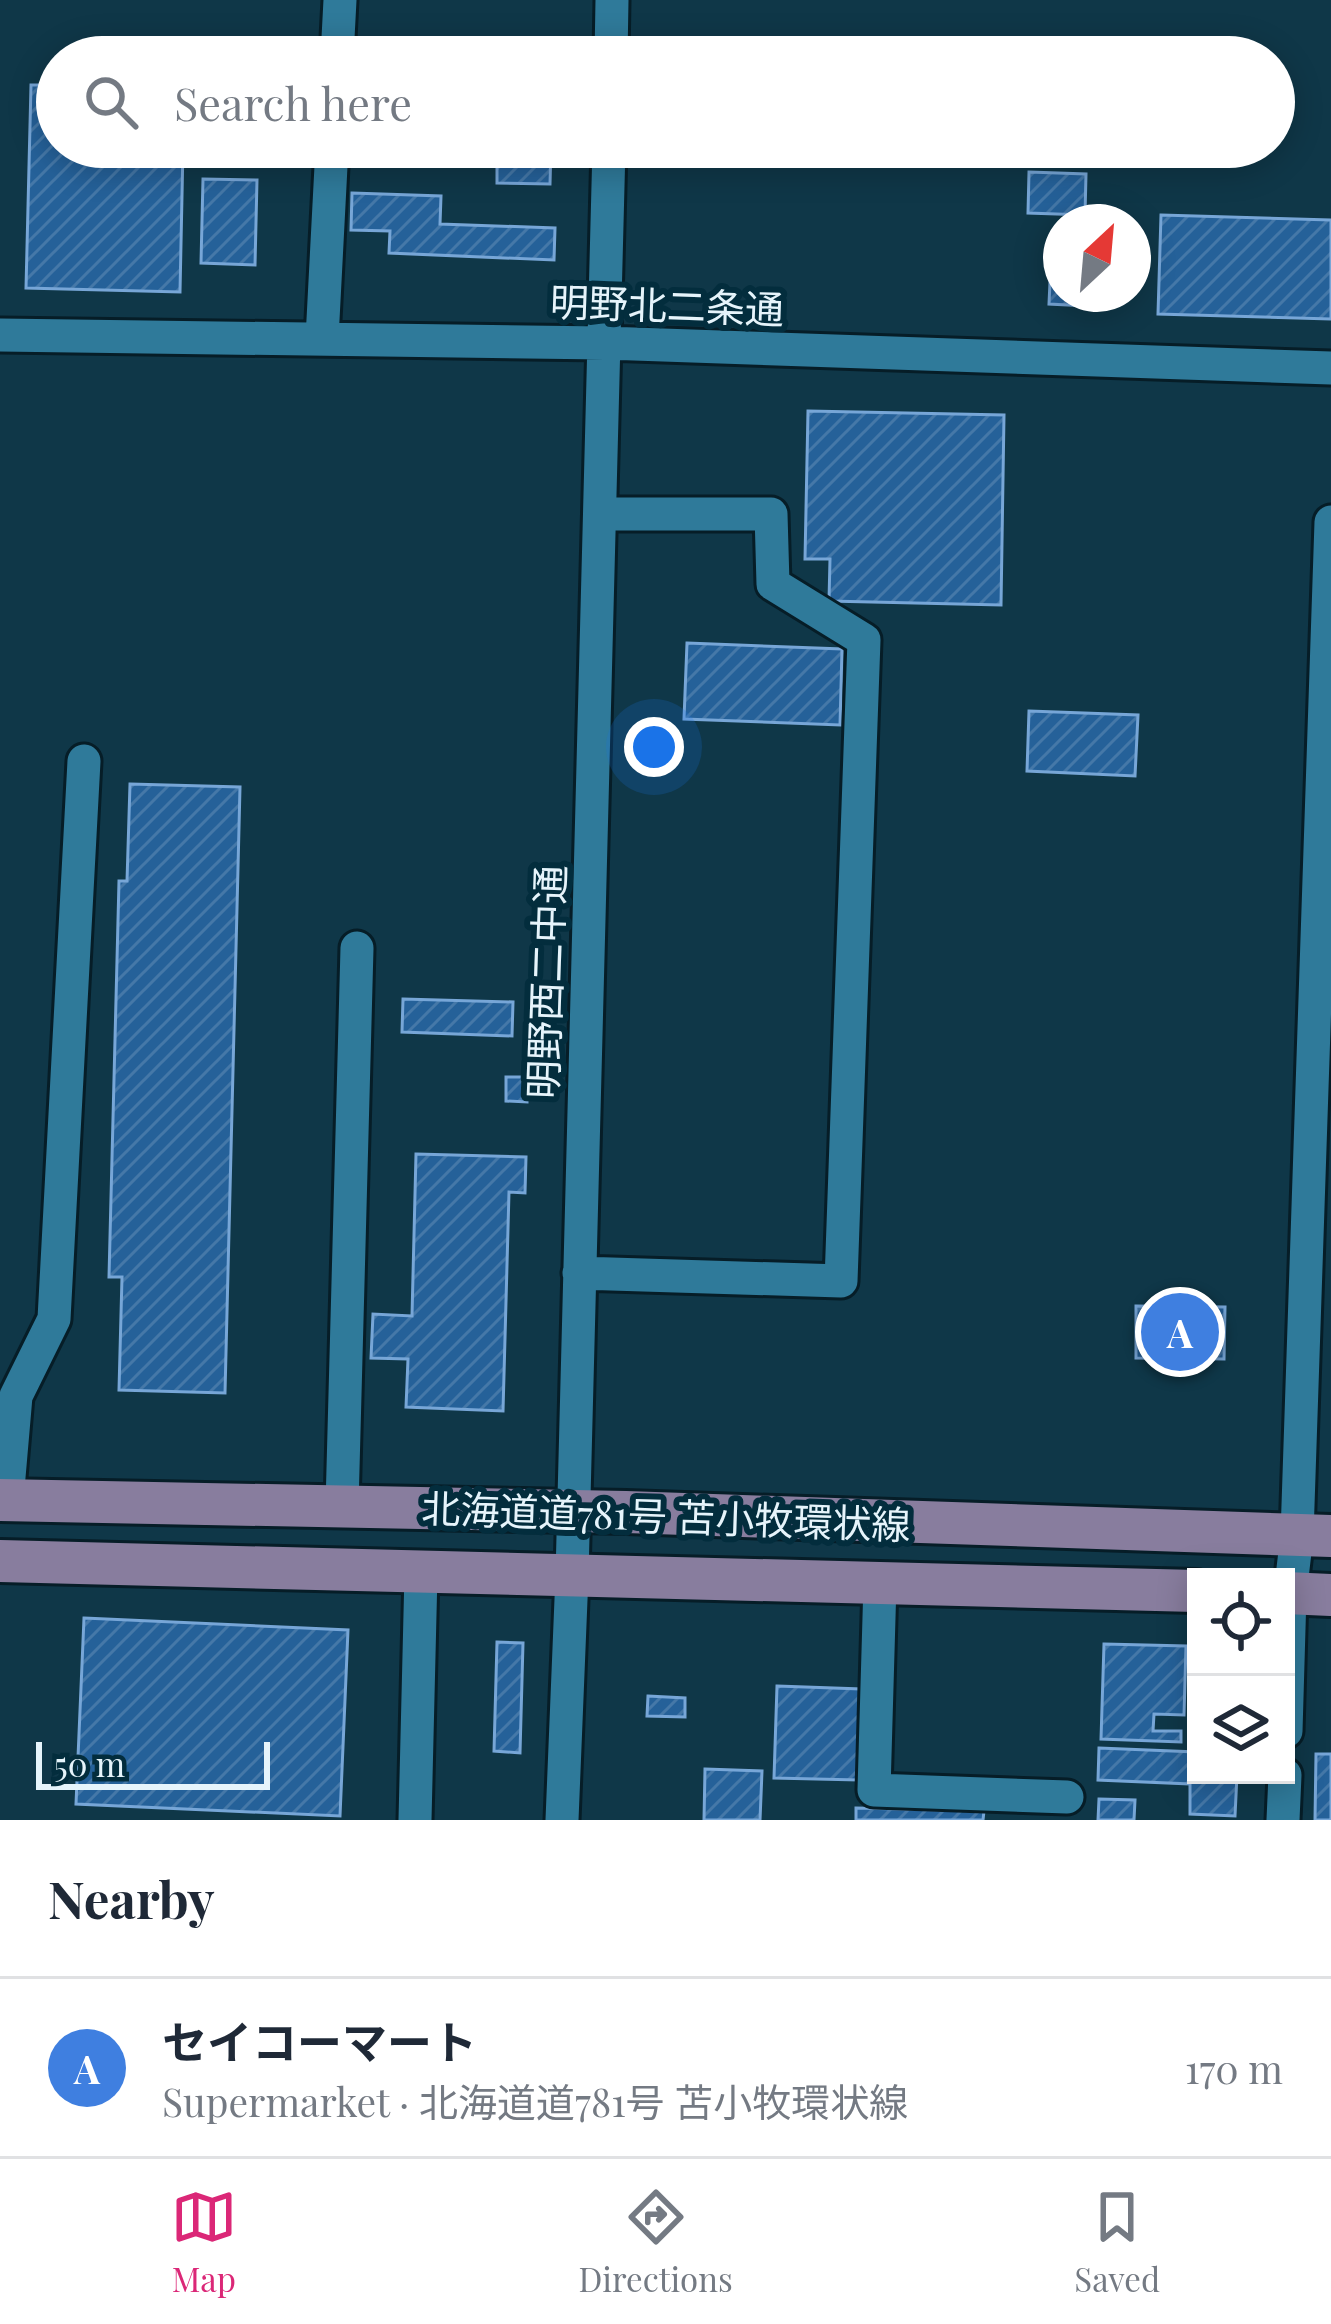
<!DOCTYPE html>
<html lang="en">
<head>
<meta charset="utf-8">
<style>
	:root { --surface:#fff; --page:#f2f2f3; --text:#1f2937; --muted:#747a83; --line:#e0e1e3; --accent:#db2777 }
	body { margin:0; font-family:"Playfair Display","Noto Sans JP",serif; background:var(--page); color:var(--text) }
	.controls { position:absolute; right:36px; bottom:36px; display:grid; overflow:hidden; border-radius:0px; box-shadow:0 6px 30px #0003 }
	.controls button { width:108px; height:108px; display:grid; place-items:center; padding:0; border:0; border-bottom:3px solid var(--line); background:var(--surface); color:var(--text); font:60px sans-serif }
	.compass { position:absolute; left:1043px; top:204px; width:108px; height:108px; border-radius:50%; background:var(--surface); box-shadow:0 6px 30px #0003; rotate:26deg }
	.scale { position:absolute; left:36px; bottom:30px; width:234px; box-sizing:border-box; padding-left:12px; border:6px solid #e6f4fb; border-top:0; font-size:33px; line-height:42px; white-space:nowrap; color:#e6f4fb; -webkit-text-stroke:9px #032d3d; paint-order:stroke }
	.you { position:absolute; left:654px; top:747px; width:42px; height:42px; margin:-30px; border:9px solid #fff; border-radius:50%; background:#1a73e8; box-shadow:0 0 0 18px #1a73e833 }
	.badge { display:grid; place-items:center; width:78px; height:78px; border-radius:50%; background:var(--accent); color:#fff; font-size:39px; font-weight:700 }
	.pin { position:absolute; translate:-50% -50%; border:6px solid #fff; box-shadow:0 3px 12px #0006 }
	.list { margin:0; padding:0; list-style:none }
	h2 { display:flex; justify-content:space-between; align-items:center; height:156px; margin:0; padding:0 48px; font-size:51px }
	h2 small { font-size:39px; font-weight:400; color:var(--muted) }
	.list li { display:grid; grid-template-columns:78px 1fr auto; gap:36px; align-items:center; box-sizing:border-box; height:180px; padding:0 48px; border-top:3px solid var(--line) }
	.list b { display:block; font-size:45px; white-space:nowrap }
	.list p { margin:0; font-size:39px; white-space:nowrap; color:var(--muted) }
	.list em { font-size:39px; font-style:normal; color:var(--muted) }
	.icon { flex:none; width:66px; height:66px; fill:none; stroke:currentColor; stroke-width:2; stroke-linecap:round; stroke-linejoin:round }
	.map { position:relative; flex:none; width:1331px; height:1820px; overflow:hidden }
	.search { position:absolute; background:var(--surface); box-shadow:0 6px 30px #0003; left:36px; right:36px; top:36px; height:132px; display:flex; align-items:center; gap:30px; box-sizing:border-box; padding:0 42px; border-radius:66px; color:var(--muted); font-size:45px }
	.sheet { height:336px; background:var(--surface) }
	nav { display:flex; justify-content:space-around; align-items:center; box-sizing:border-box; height:168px; border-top:3px solid var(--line); background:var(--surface); font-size:33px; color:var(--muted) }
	nav a { display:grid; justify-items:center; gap:6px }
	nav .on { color:var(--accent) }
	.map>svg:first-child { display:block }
	.building { fill:url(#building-hatch); stroke:#77a6d7; stroke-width:3 }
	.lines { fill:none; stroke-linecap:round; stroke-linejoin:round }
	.minor-casing { stroke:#061d27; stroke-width:39 }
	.major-casing { stroke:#061d27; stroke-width:48 }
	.minor { stroke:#2f7a9a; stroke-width:33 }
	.major { stroke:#887d9e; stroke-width:42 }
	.labels { text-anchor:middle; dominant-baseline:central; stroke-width:12; stroke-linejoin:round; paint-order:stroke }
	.street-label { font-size:39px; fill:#e6f4fb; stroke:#032d3d }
</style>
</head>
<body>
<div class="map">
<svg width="1331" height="1820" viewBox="0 0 1331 1820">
	<defs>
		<pattern id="building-hatch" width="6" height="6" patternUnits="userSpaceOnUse" patternTransform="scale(3)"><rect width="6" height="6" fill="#256199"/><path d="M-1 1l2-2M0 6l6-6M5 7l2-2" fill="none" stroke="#4578a8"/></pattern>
	</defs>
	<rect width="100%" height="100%" fill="#0f3748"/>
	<path class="building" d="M31,85H57V147H183L180,292L26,288Z
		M497,147H551L550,184L497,183Z
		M1029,172L1086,174L1085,215L1028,213Z
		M203,179L257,180L255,265L201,263Z
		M352,193L441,196L440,224L555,228L554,260L389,253L390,231L351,230Z
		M1161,215L1331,220V319L1158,314Z
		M1052,237H1061V294H1087L1086,306L1049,304Z
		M808,411L1004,415L1001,605L829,601L830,559H805Z
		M687,643L842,649L840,725L684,719Z
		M1029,711L1138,715L1135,776L1027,771Z
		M130,784L240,787L225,1393L119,1390L122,1277H109L119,881H127Z
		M403,999L513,1002L512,1036L402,1032Z
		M506,1077H527V1102L506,1101Z
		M416,1154L526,1157L525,1193L509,1192L503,1411L406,1407L408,1359L371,1358L373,1314L412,1316Z
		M1136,1306L1225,1307L1224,1359L1136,1358Z
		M84,1618L348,1630L340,1816L76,1804Z
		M497,1642L523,1643L520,1753L494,1751Z
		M1104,1644L1186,1646L1184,1715L1154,1714L1153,1731H1181V1742L1101,1739Z
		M777,1686L861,1689L858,1780L774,1778Z
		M648,1696L685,1698V1717L647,1716Z
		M1099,1748L1196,1752V1775H1237L1235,1816L1190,1814V1784L1098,1780Z
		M1316,1754H1331V1820H1315Z
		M705,1769L762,1771L760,1820H704Z
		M1099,1799L1135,1800L1134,1820H1098Z
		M856,1808L984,1811L983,1820H856Z"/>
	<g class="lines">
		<g class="minor-casing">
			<path id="minor" d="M337,57L340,0
				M611,57L612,0
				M0,335L605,343L1331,368
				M322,339L332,147
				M579,1273L841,1281L864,640L773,584L771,514H600
				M7,1500L16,1396L54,1319L84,761
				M342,1506L357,948
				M880,1583L874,1790L1067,1797
				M1286,1731L1290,1594L1297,1535L1331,522
				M415,1820L421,1573
				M562,1820L572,1575L609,147
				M1283,1820L1285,1775"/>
		</g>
		<g class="major-casing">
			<path id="major" d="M0,1500L626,1512L1331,1536
				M0,1561L1196,1591
				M1286,1593L1331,1595"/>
		</g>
		<use href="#minor" class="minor"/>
		<use href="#major" class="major"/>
	</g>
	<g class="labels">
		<g class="street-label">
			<text transform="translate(667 304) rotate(2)">明野北二条通</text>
			<text transform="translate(545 982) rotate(-88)">明野西二中通</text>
			<text transform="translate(666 1515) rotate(2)">北海道道781号 苫小牧環状線</text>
		</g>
	</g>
</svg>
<div class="controls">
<button><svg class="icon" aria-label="locate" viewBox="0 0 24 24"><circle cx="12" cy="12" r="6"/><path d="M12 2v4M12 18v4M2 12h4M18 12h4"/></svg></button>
<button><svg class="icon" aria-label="layers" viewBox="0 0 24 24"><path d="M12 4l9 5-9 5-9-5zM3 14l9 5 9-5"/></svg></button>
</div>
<svg class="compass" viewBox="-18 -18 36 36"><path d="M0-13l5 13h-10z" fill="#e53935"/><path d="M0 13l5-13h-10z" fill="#747a83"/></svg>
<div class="scale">50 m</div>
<div class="you"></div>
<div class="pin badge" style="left:1180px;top:1332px;background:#3f7fe0">A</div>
<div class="search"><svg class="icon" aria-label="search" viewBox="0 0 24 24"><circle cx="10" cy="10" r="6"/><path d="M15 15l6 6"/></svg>Search here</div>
</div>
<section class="sheet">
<h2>Nearby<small></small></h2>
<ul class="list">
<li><span class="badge" style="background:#3f7fe0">A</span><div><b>セイコーマート</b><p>Supermarket · 北海道道781号 苫小牧環状線</p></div><em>170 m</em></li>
</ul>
</section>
<nav>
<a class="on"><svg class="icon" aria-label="map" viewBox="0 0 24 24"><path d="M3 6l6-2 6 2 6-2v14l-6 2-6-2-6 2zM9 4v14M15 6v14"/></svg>Map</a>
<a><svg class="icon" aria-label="directions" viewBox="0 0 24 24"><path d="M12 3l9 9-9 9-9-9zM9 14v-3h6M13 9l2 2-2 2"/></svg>Directions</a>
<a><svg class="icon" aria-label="saved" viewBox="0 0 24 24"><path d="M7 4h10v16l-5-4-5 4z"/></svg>Saved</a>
</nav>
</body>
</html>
